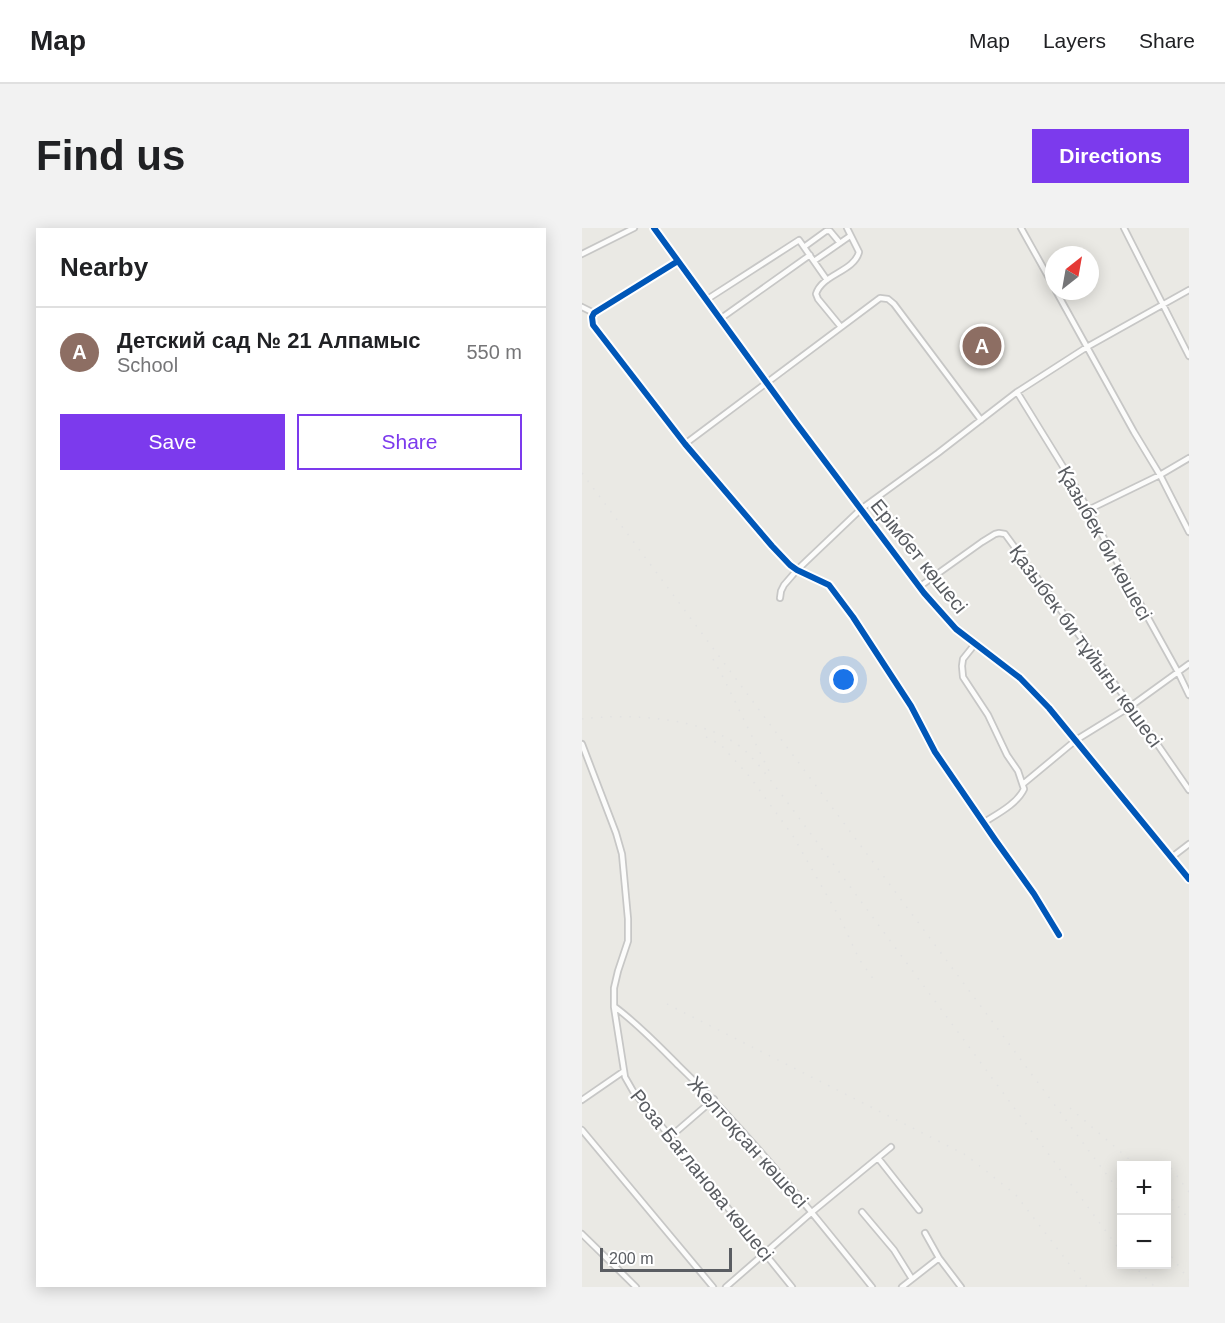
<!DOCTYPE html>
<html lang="en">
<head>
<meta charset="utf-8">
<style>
	:root { --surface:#fff; --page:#f2f2f2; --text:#202124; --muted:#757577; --line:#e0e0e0; --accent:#7c3aed }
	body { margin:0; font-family:Arial,sans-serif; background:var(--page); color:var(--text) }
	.controls { position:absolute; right:18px; bottom:18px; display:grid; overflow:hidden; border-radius:0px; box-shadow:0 3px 15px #0003 }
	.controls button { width:54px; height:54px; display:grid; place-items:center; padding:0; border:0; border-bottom:2px solid var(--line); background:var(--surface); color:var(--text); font:30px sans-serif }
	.compass { position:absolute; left:463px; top:18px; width:54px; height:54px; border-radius:50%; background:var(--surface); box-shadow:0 3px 15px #0003; rotate:31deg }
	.scale { position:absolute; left:18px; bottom:15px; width:132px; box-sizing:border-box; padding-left:6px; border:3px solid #5a5d62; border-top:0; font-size:16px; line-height:21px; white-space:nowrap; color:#5a5d62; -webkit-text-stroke:4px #fff; paint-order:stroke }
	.you { position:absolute; left:262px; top:452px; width:21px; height:21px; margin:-15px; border:4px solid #fff; border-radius:50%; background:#1a73e8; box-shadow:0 0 0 9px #1a73e833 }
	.badge { display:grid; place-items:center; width:39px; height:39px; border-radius:50%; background:var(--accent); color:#fff; font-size:20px; font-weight:700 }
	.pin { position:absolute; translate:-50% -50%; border:3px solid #fff; box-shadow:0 2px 6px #0006 }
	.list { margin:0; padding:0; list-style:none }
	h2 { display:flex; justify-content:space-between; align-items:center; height:78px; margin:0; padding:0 24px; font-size:26px }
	h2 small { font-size:20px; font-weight:400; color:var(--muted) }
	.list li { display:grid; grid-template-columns:39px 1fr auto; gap:18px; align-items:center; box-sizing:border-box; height:90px; padding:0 24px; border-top:2px solid var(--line) }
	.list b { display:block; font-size:22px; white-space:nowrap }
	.list p { margin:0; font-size:20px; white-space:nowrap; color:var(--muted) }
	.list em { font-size:20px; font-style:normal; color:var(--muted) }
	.actions { display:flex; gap:12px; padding:18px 24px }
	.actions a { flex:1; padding:14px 0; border:2px solid var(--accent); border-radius:0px; text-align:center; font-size:21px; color:var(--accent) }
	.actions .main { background:var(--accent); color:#fff }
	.map { position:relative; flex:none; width:607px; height:1059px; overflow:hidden; border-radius:0px }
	header { display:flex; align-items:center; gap:36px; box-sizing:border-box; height:84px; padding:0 30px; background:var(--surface); border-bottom:2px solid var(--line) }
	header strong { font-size:28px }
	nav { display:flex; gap:33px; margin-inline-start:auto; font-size:21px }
	.intro { display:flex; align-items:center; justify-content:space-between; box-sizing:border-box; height:144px; padding:0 36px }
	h1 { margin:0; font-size:42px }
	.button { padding:15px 27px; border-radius:0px; background:var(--accent); color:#fff; font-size:21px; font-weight:700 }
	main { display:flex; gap:36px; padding:0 36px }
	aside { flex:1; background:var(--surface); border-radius:0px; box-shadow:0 3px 15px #0003 }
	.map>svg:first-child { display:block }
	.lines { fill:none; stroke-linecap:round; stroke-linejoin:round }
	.minor-casing { stroke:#c7c7c6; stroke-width:8 }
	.minor { stroke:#fcfcfb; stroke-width:4.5 }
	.rail { stroke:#e2e2e1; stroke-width:1.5; stroke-dasharray:1.5 8; stroke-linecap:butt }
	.cycleway-casing { stroke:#fff; stroke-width:10 }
	.cycleway { stroke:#0057b8; stroke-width:6 }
	.labels { text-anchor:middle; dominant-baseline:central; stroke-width:4.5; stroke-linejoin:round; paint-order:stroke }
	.street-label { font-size:20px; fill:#5a5d62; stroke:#fff }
</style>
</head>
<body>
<header>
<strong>Map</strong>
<nav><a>Map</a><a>Layers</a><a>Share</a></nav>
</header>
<div class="intro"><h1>Find us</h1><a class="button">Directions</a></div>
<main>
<aside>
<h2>Nearby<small></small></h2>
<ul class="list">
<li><span class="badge" style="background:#8d6e63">A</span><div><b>Детский сад № 21 Алпамыс</b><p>School</p></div><em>550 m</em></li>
</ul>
<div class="actions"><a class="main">Save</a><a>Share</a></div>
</aside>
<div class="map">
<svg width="607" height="1059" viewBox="0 0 607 1059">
	<rect width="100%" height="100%" fill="#eae9e4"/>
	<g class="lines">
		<g class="minor-casing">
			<path id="minor" d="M72,0L214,195L342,365L374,401L438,450L467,480L607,651
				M439,0L472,59
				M542,0L607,128
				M222,19L244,3H248L258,15
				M0,26L52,0
				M96,33L12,85L10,89L11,97L103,216L190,318L208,337L215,342L247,357L271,389L329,478L353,524L414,613L452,666L477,707
				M232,33L268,8
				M474,63L552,204L578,247L607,304
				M124,72L217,12L245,52
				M0,79L12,85
				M138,91L228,27
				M259,99L236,71L234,66C240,46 272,44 277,24L265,0
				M435,164L493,258L596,444L607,467
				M103,216L298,70L306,71L312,76L399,192
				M506,282L578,247L607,230
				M337,359L400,314L413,306L417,305L423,306L549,478L607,562
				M198,370L199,363L202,357L215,342L279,281L356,225L435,164L505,119L607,62
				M393,416L381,431L380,438L381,449L406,487L425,527L436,543L442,561C435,576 415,586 401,595
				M0,516L34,605L40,626L46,691V713L36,743L32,760V779L43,849L51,863L210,1059
				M441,556L494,512L549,478L607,436
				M590,629L607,616
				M33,779C56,796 76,817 97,838C168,906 229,983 290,1059
				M0,872L42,843
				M0,902L131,1059
				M88,909L132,871
				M296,930L337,982
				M280,984L312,1022L330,1051
				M343,1005L357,1030L379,1059
				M0,1006L54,1059
				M144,1059L230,984L309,919
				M320,1059L357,1030"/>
		</g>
		<use href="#minor" class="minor"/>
		<path class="rail" d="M0,245L540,967
			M131,431L142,451L187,543
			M0,491C46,485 124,489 161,521C176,534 188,552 200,567L540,1025
			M124,509L139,517L168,549L211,608L259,692L277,731L292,752
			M85,776L384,927L434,967L505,1059
			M488,880L555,938
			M589,940L607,964
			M584,964L607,991
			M584,1021L607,1052
			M550,1036L573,1059"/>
		<g class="cycleway-casing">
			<path id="cycleway" d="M72,0L214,195L342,365L374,401L438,450L467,480L607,651
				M96,33L12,85L10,89L11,97L103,216L190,318L208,337L215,342L247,357L271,389L329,478L353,524L414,613L452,666L477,707"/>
		</g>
		<use href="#cycleway" class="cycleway"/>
	</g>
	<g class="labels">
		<g class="street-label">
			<text transform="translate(523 315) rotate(61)">Қазыбек би көшесі</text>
			<text transform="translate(337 328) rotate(51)">Ерімбет көшесі</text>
			<text transform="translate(504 418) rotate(54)">Қазыбек би тұйығы көшесі</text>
			<text transform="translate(166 914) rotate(48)">Желтоқсан көшесі</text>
			<text transform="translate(120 947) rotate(51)">Роза Бағланова көшесі</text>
		</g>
	</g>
</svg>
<div class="controls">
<button>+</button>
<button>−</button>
</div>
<svg class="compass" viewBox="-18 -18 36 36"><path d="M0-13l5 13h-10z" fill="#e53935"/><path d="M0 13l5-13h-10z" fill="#757577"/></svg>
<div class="scale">200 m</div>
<div class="you"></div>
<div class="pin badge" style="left:400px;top:118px;background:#8d6e63">A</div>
</div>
</main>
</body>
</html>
